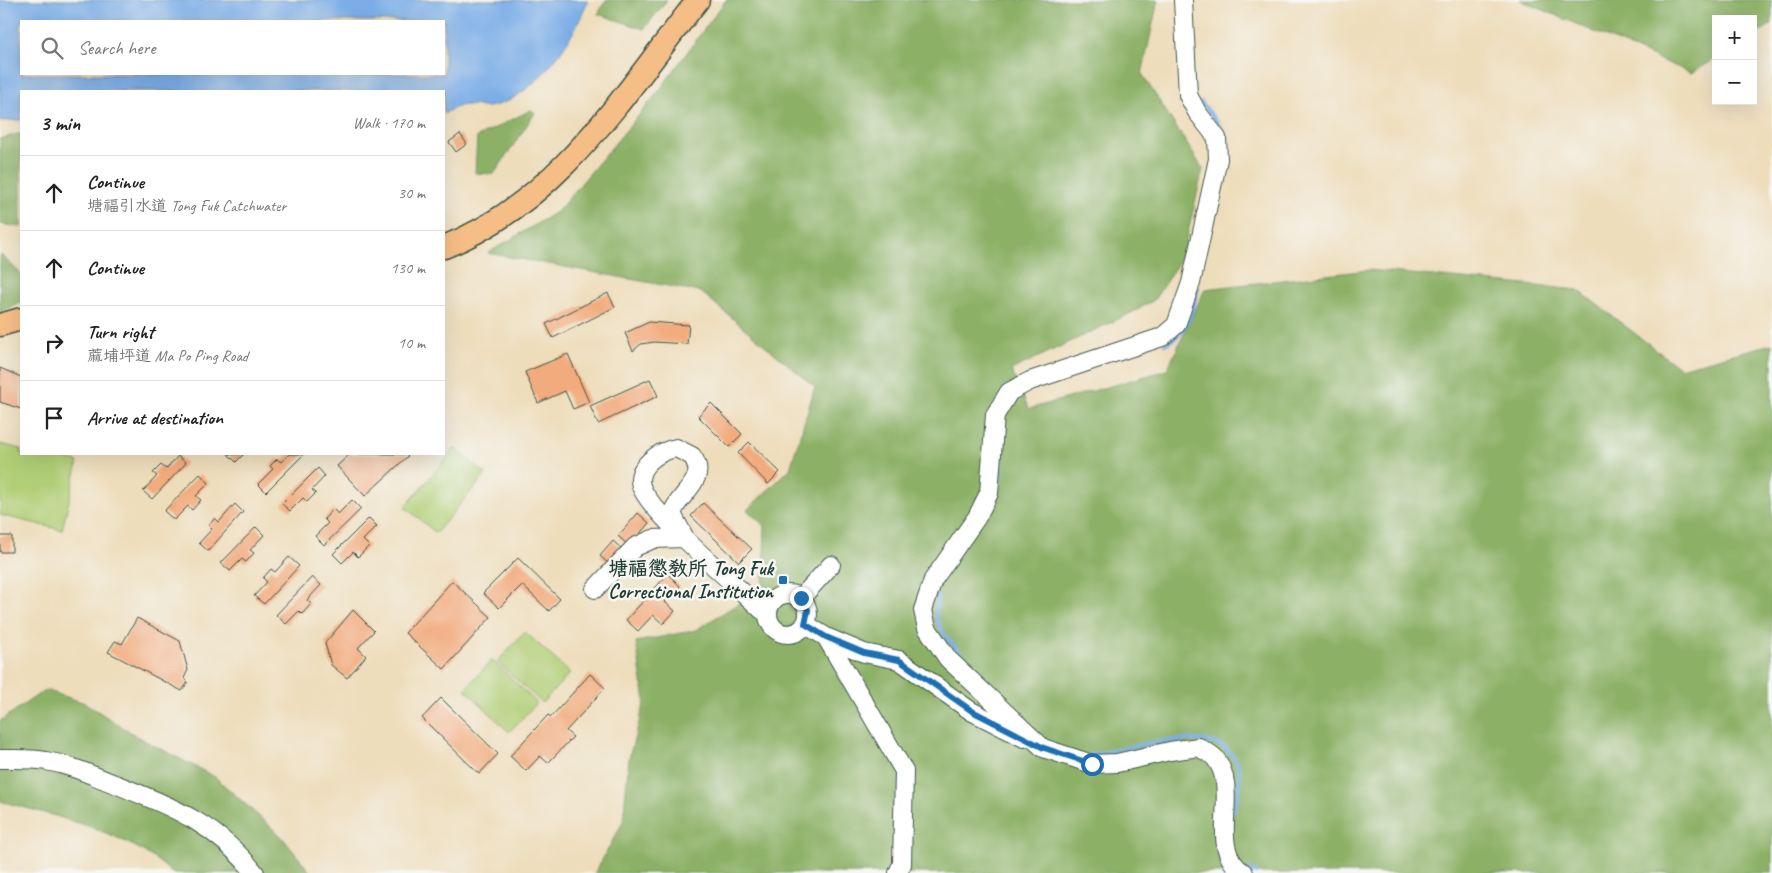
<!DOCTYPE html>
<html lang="en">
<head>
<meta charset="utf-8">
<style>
	:root { --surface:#fff; --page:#f6f6f6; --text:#222; --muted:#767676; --line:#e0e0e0 }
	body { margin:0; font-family:Caveat,"LXGW WenKai TC",sans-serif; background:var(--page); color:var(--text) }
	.controls { position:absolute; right:15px; top:15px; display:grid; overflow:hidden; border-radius:0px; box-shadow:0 5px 20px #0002 }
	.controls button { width:45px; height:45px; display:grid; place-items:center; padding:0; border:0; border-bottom:1px solid var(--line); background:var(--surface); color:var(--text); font:25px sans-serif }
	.stop { position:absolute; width:15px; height:15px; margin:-11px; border:4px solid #1f6fb2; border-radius:50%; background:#fff }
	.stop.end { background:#1f6fb2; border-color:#fff; box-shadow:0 1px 5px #0008 }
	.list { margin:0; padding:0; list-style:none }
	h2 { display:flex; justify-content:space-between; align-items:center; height:65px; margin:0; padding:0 20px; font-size:21px }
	h2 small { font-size:16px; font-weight:400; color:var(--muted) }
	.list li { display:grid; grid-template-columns:32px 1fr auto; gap:15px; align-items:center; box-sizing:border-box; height:75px; padding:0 20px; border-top:1px solid var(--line) }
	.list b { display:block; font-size:19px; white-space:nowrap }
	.list p { margin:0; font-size:16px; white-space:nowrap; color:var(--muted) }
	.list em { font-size:16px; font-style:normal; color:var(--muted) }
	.icon { flex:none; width:28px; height:28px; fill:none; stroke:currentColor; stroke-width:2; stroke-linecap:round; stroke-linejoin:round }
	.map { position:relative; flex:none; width:1772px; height:873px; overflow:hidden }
	.search { position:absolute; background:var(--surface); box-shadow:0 5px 20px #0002; left:20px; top:20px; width:425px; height:55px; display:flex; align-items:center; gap:12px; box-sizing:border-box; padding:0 18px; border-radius:0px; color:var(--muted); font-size:19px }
	.panel { position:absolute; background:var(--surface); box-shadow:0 5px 20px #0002; left:20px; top:90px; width:425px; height:365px; border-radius:0px }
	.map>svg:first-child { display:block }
	.green { fill:#b0ce74; stroke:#688654 }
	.forest { fill:#8cb166; stroke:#56774d }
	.water { fill:#7cade7; stroke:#4e758e; fill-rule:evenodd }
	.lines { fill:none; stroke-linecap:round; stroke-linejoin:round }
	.stream { stroke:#7cade7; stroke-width:4 }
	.building { fill:#f2ab7d }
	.minor-casing { stroke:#3e5548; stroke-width:20 }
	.major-casing { stroke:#3e5548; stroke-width:25 }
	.minor { stroke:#fff; stroke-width:18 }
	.major { stroke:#f6be87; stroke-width:22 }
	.route { stroke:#1f6fb2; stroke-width:6 }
	.poi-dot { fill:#1f6fb2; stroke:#f6f6f2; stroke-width:2 }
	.labels { text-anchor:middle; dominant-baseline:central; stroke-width:5; stroke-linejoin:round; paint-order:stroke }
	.poi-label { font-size:20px; font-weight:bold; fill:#1f3d34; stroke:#f6f6f2; text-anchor:end }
</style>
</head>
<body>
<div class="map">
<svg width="1772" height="873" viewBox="0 0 1772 873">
	<rect width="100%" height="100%" fill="#f6f6f2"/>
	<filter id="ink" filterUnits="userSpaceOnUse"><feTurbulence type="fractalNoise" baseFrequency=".02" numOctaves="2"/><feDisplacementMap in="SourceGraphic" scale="10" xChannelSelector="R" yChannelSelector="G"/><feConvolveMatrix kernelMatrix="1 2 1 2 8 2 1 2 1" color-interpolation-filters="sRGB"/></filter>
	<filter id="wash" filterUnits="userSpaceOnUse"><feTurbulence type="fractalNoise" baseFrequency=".0096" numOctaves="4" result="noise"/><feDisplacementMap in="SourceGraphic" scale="20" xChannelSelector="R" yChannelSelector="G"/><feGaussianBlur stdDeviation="1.12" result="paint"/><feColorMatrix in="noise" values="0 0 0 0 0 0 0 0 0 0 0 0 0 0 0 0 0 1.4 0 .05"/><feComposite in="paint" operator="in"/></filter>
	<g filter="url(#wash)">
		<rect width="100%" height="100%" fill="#edb"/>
		<path class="green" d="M0,444L21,449V454H43L78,462L62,530L0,515Z
			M455,448L486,474L436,533L405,507Z
			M525,632L570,673L542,703L497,662Z
			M492,660L537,703L509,732L465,689Z"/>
		<path class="forest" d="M606,0H667L644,29L598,14Z
			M726,0H1158L1142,74L1203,169L1182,257L1154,300L1133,312L1011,370L1029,409L1167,370L1205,289L1369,270L1578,290L1680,368L1772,344V873H595L623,822L629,758L645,701L636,642L696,630L763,588L765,526L747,510L790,469L815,387L701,292L488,253L558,211L655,96Z
			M1520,0H1772V24L1753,36V19H1716V58L1691,73Z
			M531,110L535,113L494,174L475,173L477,137Z
			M18,134H21V227L0,224V139Z
			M0,254L21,274V303L0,312Z
			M45,690L85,703L138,737L215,777L281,836L311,873H172C128,831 57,817 0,801V721Z"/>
		<path class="water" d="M0,0H588C574,40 532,102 487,107C482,108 477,105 472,105C461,104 452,108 444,114V91H21V120L0,121ZM21,21H444V74H21Z"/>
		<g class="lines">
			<path class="stream" d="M1201,102C1216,122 1232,134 1226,162
				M1165,344C1188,335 1193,309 1198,288
				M996,494L1001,472L1000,455
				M937,594L936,618L944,635L1014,710
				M1089,755C1125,751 1227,715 1239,769C1242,782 1236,798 1234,811
				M1248,869L1257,873"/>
		</g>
		<g id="blocks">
			<path class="building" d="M460,134L467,144L456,152L449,142Z
				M608,293L615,307L553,338L546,324Z
				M649,322L689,325L687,344L654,342L641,344L633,351L625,333Z
				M568,354L589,402L573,409L565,391L538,403L525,372Z
				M0,368L21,377V409L0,402Z
				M650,379L658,396L598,424L590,406Z
				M711,403L742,434L729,447L698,416Z
				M749,442L780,472L768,484L738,453Z
				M228,454H244L236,462Z
				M289,454H304L266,492L258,484L273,469L270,466L277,459L281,462Z
				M350,454H406L408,456L365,496L337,466Z
				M178,456L186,463L152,499L143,491L157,476L153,473L161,465L166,469Z
				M318,468L325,476L312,490L316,493L307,502L303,498L290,511L282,504Z
				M200,474L209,483L196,496L201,500L192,510L188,506L174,520L164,511Z
				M352,500L361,509L324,545L315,536L328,523L324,519L333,509L338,514Z
				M703,503L752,549L739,562L691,516Z
				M235,504L243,512L208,551L199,543L212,529L208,526L215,518L219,522Z
				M638,513L649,523L629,546L618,536Z
				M369,518L377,526L363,540L369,546L358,557L353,552L342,563L333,554Z
				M256,527L264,535L250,550L254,553L246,562L242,559L230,571L221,563Z
				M0,536H12V552H0Z
				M613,541L623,550L610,565L600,556Z
				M289,557L299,566L264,604L254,596L267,582L263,578L271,569L275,572Z
				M518,558L560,599L549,611L522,585L499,608L483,593Z
				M668,574L680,586L665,602L675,611L663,624L653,615L638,631L626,620Z
				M312,577L321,585L307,600L311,604L302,614L299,611L286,624L276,615Z
				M452,581L491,617L444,669L405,633Z
				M353,610L374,631L358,648L366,656L347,678L331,665L325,643Z
				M137,618L180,641L188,670L184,678L188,682L182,691L108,652L115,641L122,644Z
				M590,674L605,688L566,731L573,737L548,763L540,756L526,771L510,756L548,715L551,717Z
				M441,698L498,754L479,774L422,718Z"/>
		</g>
	</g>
	<g filter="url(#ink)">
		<use href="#blocks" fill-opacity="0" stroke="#3e5548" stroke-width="1"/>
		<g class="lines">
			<g class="minor-casing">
				<path id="minor" d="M1183,0L1188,95L1197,112L1217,138L1218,159L1191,283L1176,325L1162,337L1030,381L1009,392L995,415L989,493L977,517L933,580L923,610L927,628L948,659L1043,748L1092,764L1117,763L1170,751L1199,747C1204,751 1212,754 1215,758C1242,791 1205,849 1244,873
					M685,538L672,514C678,493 710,480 692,456L676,448C660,451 635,466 641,486C648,511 739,588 762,610H768
					M595,589L635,547L653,539L685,538
					M768 614a20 20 0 1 1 40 0a20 20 0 1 1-40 0Z
					M801,598L831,565
					M805,624L826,637L904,771L902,864L898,873
					M826,637L864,653L899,660L971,711L1024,738
					M0,759C15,759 31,758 46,761C71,765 91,775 115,784C172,807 215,823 255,873"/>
			</g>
			<g class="major-casing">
				<path id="major" d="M444,247C558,203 625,92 698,0
					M0,325L21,319"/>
			</g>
			<use href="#minor" class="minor"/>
			<use href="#major" class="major"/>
		</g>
	</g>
	<g class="lines" filter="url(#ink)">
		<path class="route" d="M801,598L808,610L805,624L826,637L864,653L899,660L972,711L1044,748L1092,764"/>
	</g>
	<rect class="poi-dot" x="778" y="575" width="10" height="10" rx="2.5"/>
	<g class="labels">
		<g class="poi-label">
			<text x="773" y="568">塘福懲教所 Tong Fuk<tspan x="773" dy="23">Correctional Institution</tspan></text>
		</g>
	</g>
</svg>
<div class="controls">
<button>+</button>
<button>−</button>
</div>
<div class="stop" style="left:1092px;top:764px"></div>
<div class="stop end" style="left:801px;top:598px"></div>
<div class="search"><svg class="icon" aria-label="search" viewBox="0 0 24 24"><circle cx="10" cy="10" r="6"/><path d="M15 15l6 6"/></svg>Search here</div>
<section class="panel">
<h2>3 min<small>Walk · 170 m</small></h2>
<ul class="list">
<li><svg class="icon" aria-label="ahead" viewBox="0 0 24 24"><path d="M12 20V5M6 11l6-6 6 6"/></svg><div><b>Continue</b><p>塘福引水道 Tong Fuk Catchwater</p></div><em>30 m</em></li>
<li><svg class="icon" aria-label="ahead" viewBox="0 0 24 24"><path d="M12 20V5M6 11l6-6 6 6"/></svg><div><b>Continue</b></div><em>130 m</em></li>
<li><svg class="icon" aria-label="right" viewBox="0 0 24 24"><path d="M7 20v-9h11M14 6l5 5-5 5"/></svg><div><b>Turn right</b><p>蔴埔坪道 Ma Po Ping Road</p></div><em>10 m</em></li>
<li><svg class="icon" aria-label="arrive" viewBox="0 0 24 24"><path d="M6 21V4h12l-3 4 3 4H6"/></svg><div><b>Arrive at destination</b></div></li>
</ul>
</section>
</div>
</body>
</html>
